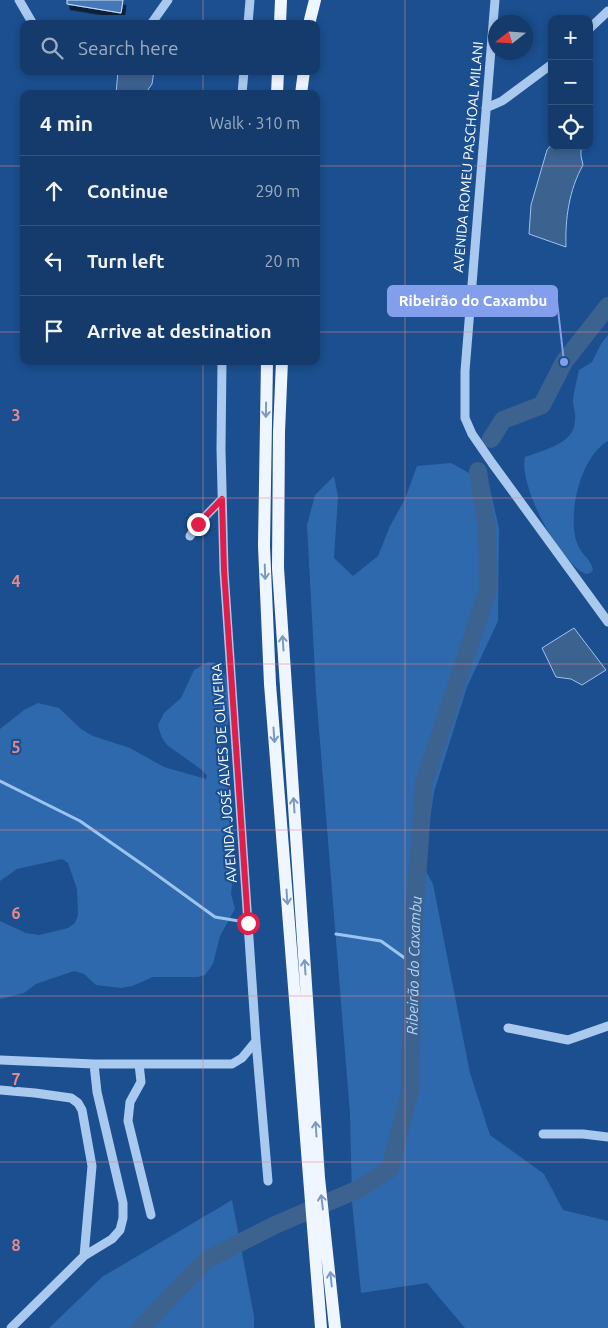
<!DOCTYPE html>
<html lang="en">
<head>
<meta charset="utf-8">
<style>
	:root { --surface:#143b6b; --page:#214673; --text:#f1f3f6; --muted:#9dadc1; --line:#33557e }
	body { margin:0; font-family:Ubuntu,sans-serif; background:var(--page); color:var(--text) }
	.controls { position:absolute; right:15px; top:15px; display:grid; overflow:hidden; border-radius:10px; box-shadow:0 2px 8px #0003 }
	.controls button { width:45px; height:45px; display:grid; place-items:center; padding:0; border:0; border-bottom:1px solid var(--line); background:var(--surface); color:var(--text); font:25px sans-serif }
	.compass { position:absolute; left:488px; top:15px; width:45px; height:45px; border-radius:50%; background:var(--surface); box-shadow:0 2px 8px #0003; rotate:253deg }
	.stop { position:absolute; width:15px; height:15px; margin:-11px; border:4px solid #e11d48; border-radius:50%; background:#fff }
	.stop.end { background:#e11d48; border-color:#fff; box-shadow:0 1px 5px #0008 }
	.list { margin:0; padding:0; list-style:none }
	h2 { display:flex; justify-content:space-between; align-items:center; height:65px; margin:0; padding:0 20px; font-size:21px }
	h2 small { font-size:16px; font-weight:400; color:var(--muted) }
	.list li { display:grid; grid-template-columns:32px 1fr auto; gap:15px; align-items:center; box-sizing:border-box; height:70px; padding:0 20px; border-top:1px solid var(--line) }
	.list b { display:block; font-size:19px; white-space:nowrap }
	.list em { font-size:16px; font-style:normal; color:var(--muted) }
	.icon { flex:none; width:28px; height:28px; fill:none; stroke:currentColor; stroke-width:2; stroke-linecap:round; stroke-linejoin:round }
	.map { position:relative; flex:none; width:608px; height:1328px; overflow:hidden }
	.search { position:absolute; background:var(--surface); box-shadow:0 2px 8px #0003; left:20px; top:20px; width:300px; height:55px; display:flex; align-items:center; gap:12px; box-sizing:border-box; padding:0 18px; border-radius:10px; color:var(--muted); font-size:19px }
	.panel { position:absolute; background:var(--surface); box-shadow:0 2px 8px #0003; left:20px; top:90px; width:300px; height:275px; border-radius:10px }
	.map>svg:first-child { display:block }
	.green { fill:#2e69ad }
	.water { fill:#3c6290; stroke:#9cc4f0 }
	.lines { fill:none; stroke-linecap:round; stroke-linejoin:round }
	.stream { stroke:#9cc4f0; stroke-width:3 }
	.river { stroke:#3c6290; stroke-width:18 }
	.building { fill:#4478b7; stroke:#cfe3fa; filter:url(#shadow) }
	.minor { stroke:#a9c9ee; stroke-width:9 }
	.major { stroke:#f0f6ff; stroke-width:12 }
	.oneway { stroke:#7b9ac1 }
	.route { stroke:#e11d48; stroke-width:6 }
	.grid { fill:none; stroke:#e88989; stroke-width:1; stroke-opacity:0.55 }
	.labels { text-anchor:middle; dominant-baseline:central; stroke-width:4.5; stroke-linejoin:round; paint-order:stroke }
	.street-label { font-size:14px; fill:#fff; stroke:#1b4f8f }
	.water-label { font-size:15px; font-style:italic; fill:#b5d3f5; stroke:#1b4f8f }
	.grid-label { font-size:16px; text-anchor:middle; font-weight:bold; fill:#e88989; stroke:#1b4f8f; stroke-width:4.5; stroke-linejoin:round; paint-order:stroke }
	.leader { fill:none; stroke:#839eea; stroke-width:2 }
	.callout-dot { fill:#839eea; stroke:#1b4f8f; stroke-width:2 }
	.callout { fill:#839eea; stroke:#839eea; stroke-width:2 }
	.callout-label { font-size:15px; text-anchor:middle; font-weight:bold; fill:#fff }
</style>
</head>
<body>
<div class="map">
<svg width="608" height="1328" viewBox="0 0 608 1328">
	<defs>
		<filter id="shadow"><feDropShadow dx="3" dy="5.5" stdDeviation="0" flood-color="#0009"/></filter>
	</defs>
	<rect width="100%" height="100%" fill="#1b4f8f"/>
	<path class="green" d="M608,335V441C580,457 567,515 577,543C580,553 591,559 593,570L590,573L586,574C560,564 518,485 525,457C543,450 575,444 575,420C576,413 573,407 573,400C574,390 577,380 579,370L592,362L601,344Z
		M451,463L489,484L499,529L498,621L467,687L434,792L423,866L433,884L470,1073L490,1135L544,1174L563,1210L608,1221V1328H465L427,1283L361,1293L352,1202L350,1114L316,692L307,525L315,495L334,476L338,497L334,558L353,576L378,556L390,526L405,499L417,466Z
		M208,662C232,661 230,707 228,723C227,730 223,738 221,746L228,759L230,773L228,791L233,825V876L231,894L235,909L220,936L213,964L205,975L198,977H153L132,986L121,988L96,985L84,974L74,971L36,984L24,993L0,999V921L26,933L39,935L68,928L75,923L78,915L77,889L68,863L62,859L17,869L0,881V729L24,710L38,703L59,708L81,729L93,736L130,748L164,767L206,779L207,776L202,770L167,745L161,736L158,725L164,713L181,698L194,670Z
		M232,1200L254,1316V1328H49L102,1277Z"/>
	<path class="water" d="M118,71H154L152,84L145,94H116Z
		M552,144V146H581V156L583,165C569,190 565,219 566,247L529,234L531,205L547,150Z
		M574,628L606,670L582,685L571,679L556,677L542,648Z"/>
	<g class="lines">
		<path class="stream" d="M0,781L80,821L146,867L215,917L239,921
			M336,934L381,941L413,964"/>
		<g class="river">
			<path d="M491,439L503,420L542,405L564,362L608,306"/>
			<path id="s1" d="M141,1328L206,1260L275,1225L361,1188L390,1169L410,1091L414,921L424,782L488,589L487,530L478,471"/>
		</g>
	</g>
	<path class="building" d="M67,0H123L121,13L67,4Z"/>
	<g class="lines">
		<path class="minor" d="M19,0L33,24
			M495,0L465,371V418L472,434L492,463L608,622
			M151,24L168,0
			M248,24L250,0
			M589,29L608,11
			M242,94L244,71
			M486,108L502,101L552,64
			M222,361L221,449L224,571L256,1041L268,1181
			M190,536L198,524L222,499
			M508,1028L568,1040L608,1026
			M0,1060L94,1064H232L242,1058L256,1041
			M139,1064L141,1082L130,1102L128,1121L151,1215
			M0,1090L35,1093L71,1098L78,1103L82,1110L92,1166L84,1256
			M543,1134H583L608,1137
			M11,1328L84,1256L112,1239L120,1230L123,1218V1203L97,1092L94,1064"/>
		<path class="major" d="M280,24L281,0
			M309,24L315,0
			M277,94L278,71
			M301,94L304,71
			M267,361L264,546L270,684L321,1328
			M282,361L279,432L278,568L319,1178L335,1328"/>
	</g>
	<defs><path id="oneway-shaft" d="M-6 0H5M1.5-3L5.5 0L1.5 3" fill="none" stroke-width="1.6" stroke-linecap="round" stroke-linejoin="round" transform="scale(1.25)"/></defs>
	<g class="oneway">
		<use href="#oneway-shaft" transform="translate(266 410) rotate(91)"/>
		<use href="#oneway-shaft" transform="translate(265 572) rotate(88)"/>
		<use href="#oneway-shaft" transform="translate(283 643) rotate(-94)"/>
		<use href="#oneway-shaft" transform="translate(274 735) rotate(86)"/>
		<use href="#oneway-shaft" transform="translate(294 805) rotate(-94)"/>
		<use href="#oneway-shaft" transform="translate(287 897) rotate(86)"/>
		<use href="#oneway-shaft" transform="translate(305 967) rotate(-94)"/>
		<use href="#oneway-shaft" transform="translate(316 1129) rotate(-94)"/>
		<use href="#oneway-shaft" transform="translate(322 1202) rotate(-97)"/>
		<use href="#oneway-shaft" transform="translate(331 1279) rotate(-96)"/>
	</g>
	<g class="lines">
		<path class="route" d="M198,524L222,499L224,570L248,923"/>
	</g>
	<path class="grid" d="M203,0V24M405,0V1328M203,71V94M0,166H24M316,166H608M0,332H24M316,332H608M203,361V1328M0,498H608M0,664H608M0,830H608M0,996H608M0,1162H608"/>
	<g class="labels">
		<g class="street-label">
			<text transform="translate(468 157) rotate(-85)">AVENIDA ROMEU PASCHOAL MILANI</text>
			<text transform="translate(224 773) rotate(-94)">AVENIDA JOSÉ ALVES DE OLIVEIRA</text>
		</g>
		<g class="water-label">
			<text stroke="none"><textPath href="#s1" startOffset="506">Ribeirão do Caxambu</textPath></text>
		</g>
	</g>
	<g class="grid-label">
		<text x="16" y="421">3</text>
		<text x="16" y="587">4</text>
		<text x="16" y="753">5</text>
		<text x="16" y="919">6</text>
		<text x="16" y="1085">7</text>
		<text x="16" y="1251">8</text>
	</g>
	<path class="leader" d="M564 362L557 301"/>
	<circle class="callout-dot" cx="564" cy="362" r="5"/>
	<rect class="callout" x="388" y="286" width="169" height="30" rx="5"/>
	<g class="callout-label">
		<text x="473" y="306">Ribeirão do Caxambu</text>
	</g>
</svg>
<div class="controls">
<button>+</button>
<button>−</button>
<button><svg class="icon" aria-label="locate" viewBox="0 0 24 24"><circle cx="12" cy="12" r="6"/><path d="M12 2v4M12 18v4M2 12h4M18 12h4"/></svg></button>
</div>
<svg class="compass" viewBox="-18 -18 36 36"><path d="M0-13l5 13h-10z" fill="#e53935"/><path d="M0 13l5-13h-10z" fill="#9dadc1"/></svg>
<div class="stop" style="left:248px;top:923px"></div>
<div class="stop end" style="left:198px;top:524px"></div>
<div class="search"><svg class="icon" aria-label="search" viewBox="0 0 24 24"><circle cx="10" cy="10" r="6"/><path d="M15 15l6 6"/></svg>Search here</div>
<section class="panel">
<h2>4 min<small>Walk · 310 m</small></h2>
<ul class="list">
<li><svg class="icon" aria-label="ahead" viewBox="0 0 24 24"><path d="M12 20V5M6 11l6-6 6 6"/></svg><div><b>Continue</b></div><em>290 m</em></li>
<li><svg class="icon" aria-label="left" viewBox="0 0 24 24"><path d="M17 20v-9H6M10 6l-5 5 5 5"/></svg><div><b>Turn left</b></div><em>20 m</em></li>
<li><svg class="icon" aria-label="arrive" viewBox="0 0 24 24"><path d="M6 21V4h12l-3 4 3 4H6"/></svg><div><b>Arrive at destination</b></div></li>
</ul>
</section>
</div>
</body>
</html>
